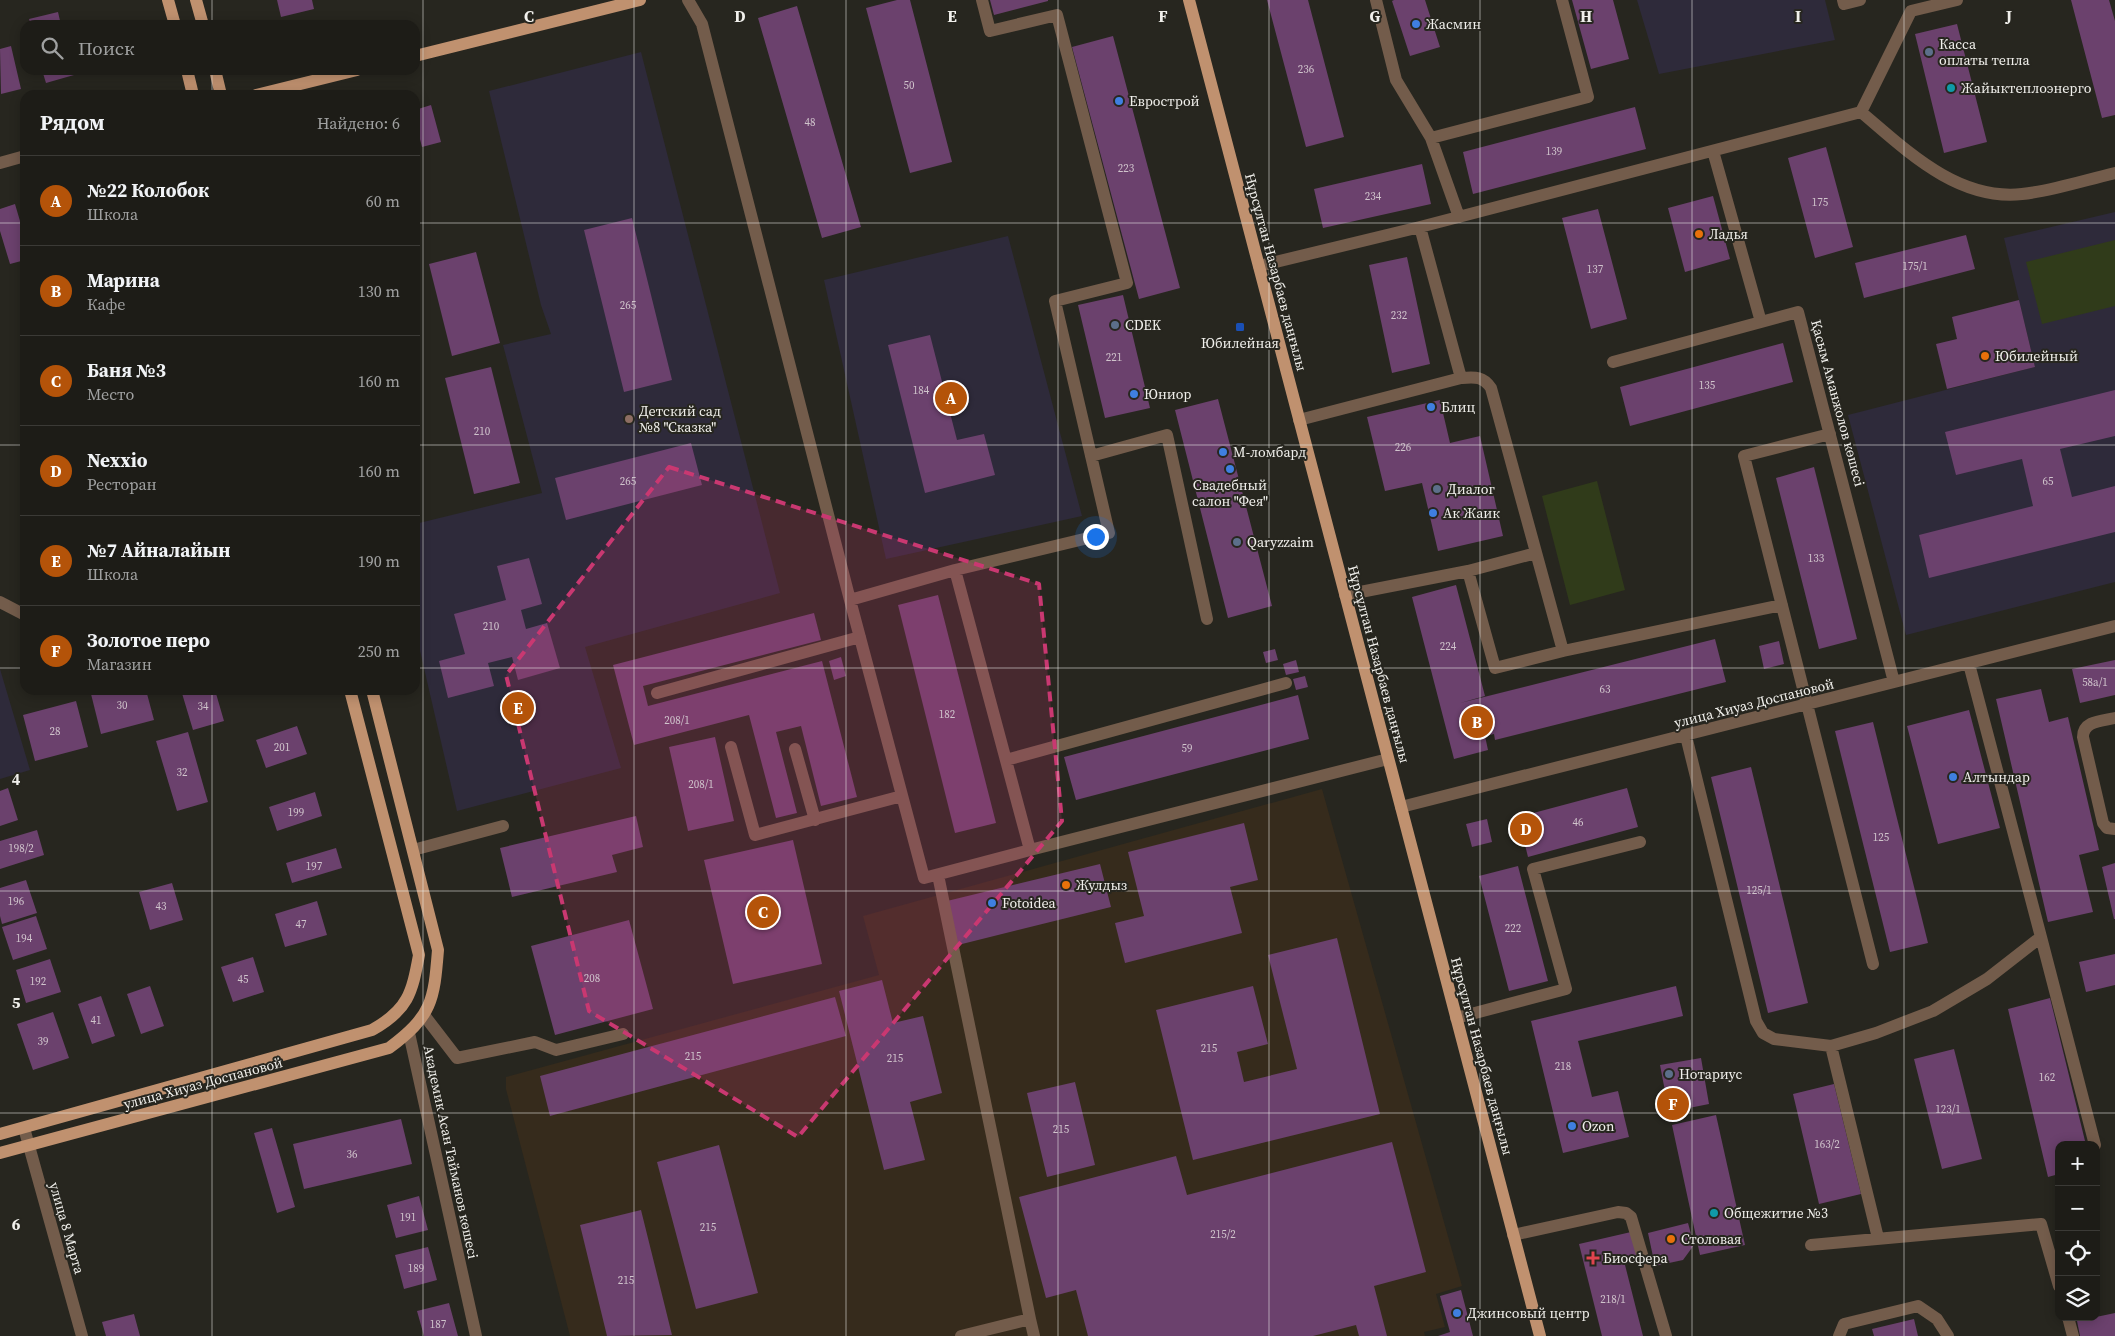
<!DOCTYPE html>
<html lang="ru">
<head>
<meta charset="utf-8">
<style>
	:root { --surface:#1d1c17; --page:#252520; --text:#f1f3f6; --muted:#a0a1a1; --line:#3b3a36; --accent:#b45309 }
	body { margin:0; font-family:"Source Serif 4",serif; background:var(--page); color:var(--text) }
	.controls { position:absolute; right:15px; bottom:15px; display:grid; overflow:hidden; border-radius:10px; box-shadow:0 2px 12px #0003 }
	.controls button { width:45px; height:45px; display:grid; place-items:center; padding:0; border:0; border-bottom:1px solid var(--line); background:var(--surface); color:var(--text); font:25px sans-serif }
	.you { position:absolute; left:1095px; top:536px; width:18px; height:18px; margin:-12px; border:4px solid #fff; border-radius:50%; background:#1a73e8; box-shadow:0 0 0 8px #1a73e833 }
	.badge { display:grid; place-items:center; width:32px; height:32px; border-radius:50%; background:var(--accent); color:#fff; font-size:16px; font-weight:700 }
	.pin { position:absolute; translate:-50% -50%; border:2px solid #fff; box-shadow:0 1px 5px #0006 }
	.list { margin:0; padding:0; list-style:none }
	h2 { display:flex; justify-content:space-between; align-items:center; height:65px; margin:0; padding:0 20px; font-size:21px }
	h2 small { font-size:16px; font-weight:400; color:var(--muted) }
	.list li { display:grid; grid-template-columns:32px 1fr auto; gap:15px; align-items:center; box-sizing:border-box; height:90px; padding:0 20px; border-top:1px solid var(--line) }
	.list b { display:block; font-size:19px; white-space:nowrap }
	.list p { margin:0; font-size:16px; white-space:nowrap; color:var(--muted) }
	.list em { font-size:16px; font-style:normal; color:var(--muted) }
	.icon { flex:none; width:28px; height:28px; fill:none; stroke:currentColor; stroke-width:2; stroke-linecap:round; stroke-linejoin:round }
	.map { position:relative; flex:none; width:2115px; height:1336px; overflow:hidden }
	.search { position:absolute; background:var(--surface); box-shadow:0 2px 12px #0003; left:20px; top:20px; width:400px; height:55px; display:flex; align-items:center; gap:12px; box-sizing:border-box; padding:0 18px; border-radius:15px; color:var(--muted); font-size:19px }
	.panel { position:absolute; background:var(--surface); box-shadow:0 2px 12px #0003; left:20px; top:90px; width:400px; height:605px; border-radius:15px }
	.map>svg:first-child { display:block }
	.industrial { fill:#362b1c }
	.education { fill:#2e2a3a }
	.green { fill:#303b1a }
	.building { fill:#6b416d }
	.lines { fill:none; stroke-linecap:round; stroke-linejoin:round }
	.minor { stroke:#735c4b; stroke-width:12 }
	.major { stroke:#c0916f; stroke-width:12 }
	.marked { fill:#c93871; fill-opacity:0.2; stroke:#c93871; stroke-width:4; stroke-dasharray:10 6; stroke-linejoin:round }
	.grid { fill:none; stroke:#f1f0ec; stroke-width:1; stroke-opacity:0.55 }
	.shop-dot { fill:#3f7fe0; stroke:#27261f; stroke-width:2 }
	.service-dot { fill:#5c6f8a; stroke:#27261f; stroke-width:2 }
	.culture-dot { fill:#0f9aa8; stroke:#27261f; stroke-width:2 }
	.food-dot { fill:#e8710a; stroke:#27261f; stroke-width:2 }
	.transit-dot { fill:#1a4fb4; stroke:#27261f; stroke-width:2 }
	.education-dot { fill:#8d6e63; stroke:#27261f; stroke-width:2 }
	.health-dot { fill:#e0444e; stroke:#27261f; stroke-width:2 }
	.labels { text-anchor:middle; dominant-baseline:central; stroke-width:4; stroke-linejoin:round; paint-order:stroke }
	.number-label { font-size:11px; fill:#d0c4cc }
	.poi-label { font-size:14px; fill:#f1f0ec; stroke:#27261f; text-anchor:start }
	.street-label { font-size:14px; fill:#f1f0ec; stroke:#27261f }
	.grid-label { font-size:16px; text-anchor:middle; font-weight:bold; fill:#f1f0ec; stroke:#27261f; stroke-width:4; stroke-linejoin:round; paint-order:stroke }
</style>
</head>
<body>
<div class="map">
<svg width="2115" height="1336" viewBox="0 0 2115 1336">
	<rect width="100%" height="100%" fill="#27261f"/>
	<path class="industrial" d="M1322,789L1462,1286L1436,1294L1445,1327L1424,1332L1425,1336H570L506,1089V1077L879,975L863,916Z"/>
	<path class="education" d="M1637,0H1825L1835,40L1659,74Z
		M641,52L780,593L585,647L621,768L457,811L415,629V524L542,493L503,345L551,334L541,305L489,91Z
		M2115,212V582L1906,635L1848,415L2035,367L2004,238Z
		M1008,236L1082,516L886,559L824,280Z
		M0,669L30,770L0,779Z"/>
	<path class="green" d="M2115,240V306L2042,324L2026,262Z
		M1597,481L1625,590L1570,605L1542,496Z"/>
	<path class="building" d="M277,0H312L314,9L281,17Z
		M897,0H910L952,162L910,173L866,8Z
		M990,0H1048V1L994,15Z
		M1267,0H1308L1344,137L1306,147Z
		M1394,0H1425L1440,47L1410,56L1392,1Z
		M1572,0H1613L1629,59L1591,69Z
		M2071,0H2109L2115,21V115L2102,118Z
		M797,6L861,227L822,238L758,18Z
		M58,12L61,25H31L29,19Z
		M1957,24L1987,142L1944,153L1915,34Z
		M1113,36L1180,288L1139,299L1072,47Z
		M11,46L21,89L1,94L0,49Z
		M42,70H73L74,75L46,83Z
		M431,105L441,142L422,147L415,120V110Z
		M1635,107L1646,149L1473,194L1463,152Z
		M1826,147L1853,247L1815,258L1788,158Z
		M1422,164L1431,204L1323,228L1314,189Z
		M1713,196L1730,259L1685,272L1668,208Z
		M15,204L25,238V260L10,264L0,231V209Z
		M1598,209L1627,319L1591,329L1562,218Z
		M632,218L672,380L624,392L584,230Z
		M1966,235L1975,269L1864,298L1855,263Z
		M476,252L500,343L452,356L429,264Z
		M1407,257L1430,364L1392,373L1369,265Z
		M1123,295L1150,408L1105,418L1078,305Z
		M2019,300L2035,367L1947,389L1936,344L1957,339L1952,317Z
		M930,335L957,440L984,434L995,475L925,493L888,345Z
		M1783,343L1793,382L1630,426L1620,387Z
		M491,367L520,483L474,494L445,378Z
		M2115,390V436L2060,449L2072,497L2115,486V532L1929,578L1919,535L2033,506L2022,459L1956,475L1945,432Z
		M1218,399L1272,606L1228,618L1175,410Z
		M1440,400L1450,443L1480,436L1503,536L1438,551L1422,483L1385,491L1367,417Z
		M691,443L702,485L566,520L555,478Z
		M1814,467L1857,639L1819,649L1776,478Z
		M529,558L542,604L521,610L526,629L547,623L560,668L518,680L512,657L488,663L494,686L448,698L439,661L465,654L454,614L506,600L497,566Z
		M1456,585L1485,696L1460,703L1715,639L1726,682L1495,740L1494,734L1485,736L1488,750L1454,759L1412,597Z
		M938,595L996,823L955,833L898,605Z
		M814,613L821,640L643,686L648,706L822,661L857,797L821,806L801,726L776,732L797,813L776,818L749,715L634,745L613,665Z
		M1779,641L1784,664L1764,669L1759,646Z
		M1275,649L1278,660L1266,663L1263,652Z
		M841,657L846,676L834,680L829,661Z
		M1296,660L1299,672L1286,675L1283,664Z
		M2115,660V695L2080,703L2072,669Z
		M1305,676L1308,687L1296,690L1293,679Z
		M2041,689L2049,722L2068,717L2099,850L2079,855L2093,912L2048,922L1996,699Z
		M90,690H146L154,720L101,734Z
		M181,690H215L224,721L193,730Z
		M1298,695L1309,739L1076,800L1064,757Z
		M76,701L88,747L35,761L23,715Z
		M1969,710L2000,828L1938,844L1907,726Z
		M1873,722L1928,943L1890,952L1835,731Z
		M297,726L307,754L266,768L256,740Z
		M188,732L208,802L177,811L156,741Z
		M715,737L734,821L688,831L669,747Z
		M1751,767L1808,1003L1768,1013L1711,777Z
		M8,788L18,820L0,826V791Z
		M1627,788L1638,827L1528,857L1518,817Z
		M315,792L322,816L277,831L269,807Z
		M636,816L643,847L612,855L617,872L512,897L500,848Z
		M1487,819L1492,842L1472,847L1466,824Z
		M1244,823L1258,880L1230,887L1242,933L1125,963L1115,923L1144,916L1128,852Z
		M37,830L44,855L0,869V841Z
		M793,840L822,964L733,984L704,860Z
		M336,848L342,868L292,883L286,863Z
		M2115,863V919H2114L2102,867Z
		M1100,864L1111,907L958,945L947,901Z
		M1518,866L1548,981L1509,991L1479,876Z
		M26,880L37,913L2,924L0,916V888Z
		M172,883L183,920L150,930L139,892Z
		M317,901L327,935L285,947L275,914Z
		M36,916L47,949L13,960L2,927Z
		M629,920L653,1009L555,1035L531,946Z
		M1337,938L1380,1114L1193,1160L1156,1010L1253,986L1268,1044L1237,1052L1244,1082L1297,1069L1268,955Z
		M2115,954V985L2086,992L2079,962Z
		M253,957L264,992L233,1002L221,967Z
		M50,959L61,992L26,1003L16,970Z
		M882,980L893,1023L923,1016L942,1093L910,1102L925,1160L884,1170L839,991Z
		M150,986L164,1026L141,1034L127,994Z
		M1676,986L1683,1016L1578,1041L1592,1097L1618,1091L1629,1137L1563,1153L1531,1021Z
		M101,996L115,1036L92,1044L78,1004Z
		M835,997L846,1036L550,1116L540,1076Z
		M2050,998L2086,1145H2059V1174L2048,1177L2008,1009Z
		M53,1012L69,1058L33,1070L17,1024Z
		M1954,1049L1982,1159L1942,1169L1914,1059Z
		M1701,1058L1709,1104L1669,1112L1660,1065Z
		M1075,1082L1095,1165L1047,1177L1027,1093Z
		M1834,1084L1861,1194L1819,1204L1793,1094Z
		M1716,1115L1745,1245L1700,1255L1672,1125Z
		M401,1119L412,1164L304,1189L293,1144Z
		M272,1128L295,1207L277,1213L254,1133Z
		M1392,1142L1426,1272L1374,1286L1387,1336H1359L1356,1325L1313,1336H1088L1076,1290L1046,1298L1019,1197L1176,1156L1187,1195Z
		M719,1145L758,1293L696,1309L657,1162Z
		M419,1196L428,1230L396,1238L387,1205Z
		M641,1210L672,1335L607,1336L580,1225Z
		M1688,1223L1694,1245L1683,1260L1655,1266L1648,1233Z
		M1631,1232L1638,1258L1624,1261L1643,1336H1602L1579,1244Z
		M428,1247L437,1280L404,1289L395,1255Z
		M1461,1290L1473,1336H1438L1450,1332L1440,1296Z
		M449,1303L458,1336H424L417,1311Z
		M2115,1313V1336H2080L2077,1321Z
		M134,1314L140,1336H106L102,1322Z
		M1914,1319L1918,1336H1874L1872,1329Z"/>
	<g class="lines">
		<path class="minor" d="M688,0L702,24L850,600L924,878L1030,850L1388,759
			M1376,0L1396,80L1431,138L1459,217
			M1843,0L1844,4L1860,0
			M1861,112C1906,150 1957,201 2022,194C2052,191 2085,180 2115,173
			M1431,138L1588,97L1562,0
			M1713,151L1761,322L1798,312L1894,682
			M0,163L25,156
			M1259,266L1420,227L1861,112L1911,11L1957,0
			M1613,362L1761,322
			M1461,378C1475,377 1483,376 1491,388L1563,651
			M1299,420L1461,378L1420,227
			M1830,434L1744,456L1873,964
			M1091,456L1167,435L1207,619
			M955,570L1109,533L1055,301L1127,283L1057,15L990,31L982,0
			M1468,571L1495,668L1563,651L1782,605
			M1345,595L1468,571L1536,553
			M850,600L955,570L1030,850
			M0,602L25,615
			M657,693L860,637
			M2115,718C2101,721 2083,721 2083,737L2103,823L2107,828L2115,829
			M1686,736L1756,1021L1763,1033L1774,1039L1831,1046L1876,1033L1933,1011L1987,979L2041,937L1969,664
			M731,747L755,835L902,796
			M795,749L815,820
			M1006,760L1286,683
			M1401,807L2115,626
			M413,850L503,826
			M938,875L1030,1319
			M2041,937L2095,1145
			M424,1015L457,1058L535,1042L556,1050L623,1034
			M1456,1018L1566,989L1533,869L1640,842
			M409,1033L476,1336
			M1831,1046L1878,1238
			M24,1128L82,1336
			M1513,1235L1618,1212L1626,1213L1631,1217L1666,1336
			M1811,1245L2041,1224L2059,1286
			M2068,1317L2073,1336
			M961,1336L1030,1319L1034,1336
			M1839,1336L1844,1324L1918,1306L1937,1319L1948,1336"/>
		<path class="major" d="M168,0L175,25
			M196,0L203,25
			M1189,0L1540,1336
			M415,56L640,0
			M187,70L193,95
			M215,70L221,95
			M256,95L357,70
			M0,1134L372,1030C408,1010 412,993 419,955L350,690
			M0,1153L389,1048C432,1016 434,1001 438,950L372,690"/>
	</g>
	<path class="marked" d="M669,467L1039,584L1062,821L798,1137L589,1011L506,675Z"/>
	<path class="grid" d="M212,0V25M423,0V1336M634,0V1336M846,0V1336M1058,0V1336M1269,0V1336M1480,0V1336M1692,0V1336M1904,0V1336M212,70V95M0,223H25M415,223H2115M0,445H25M415,445H2115M0,668H25M415,668H2115M212,690V1336M0,891H2115M0,1113H2115"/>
	<g class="shop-dot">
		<circle cx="1416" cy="24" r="5"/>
		<circle cx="1119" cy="101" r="5"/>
		<circle cx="1134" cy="394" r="5"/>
		<circle cx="1431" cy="407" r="5"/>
		<circle cx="1223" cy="452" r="5"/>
		<circle cx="1230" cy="469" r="5"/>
		<circle cx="1433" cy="513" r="5"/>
		<circle cx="1953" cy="777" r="5"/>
		<circle cx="992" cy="903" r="5"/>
		<circle cx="1572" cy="1126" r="5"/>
		<circle cx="1457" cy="1313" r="5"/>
	</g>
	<g class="service-dot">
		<circle cx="1929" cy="52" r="5"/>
		<circle cx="1115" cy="325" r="5"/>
		<circle cx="1437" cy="489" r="5"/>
		<circle cx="1237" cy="542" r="5"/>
		<circle cx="1669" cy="1074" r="5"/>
	</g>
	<g class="culture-dot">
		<circle cx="1951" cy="88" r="5"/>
		<circle cx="1714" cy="1213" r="5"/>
	</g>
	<g class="food-dot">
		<circle cx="1699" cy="234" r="5"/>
		<circle cx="1985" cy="356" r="5"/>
		<circle cx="1066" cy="885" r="5"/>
		<circle cx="1671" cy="1239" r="5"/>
	</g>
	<rect class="transit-dot" x="1235" y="322" width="10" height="10" rx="2.5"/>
	<circle class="education-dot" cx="629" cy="419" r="5"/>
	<path class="health-dot" d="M1590.5 1250.5h5v5h5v5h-5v5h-5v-5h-5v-5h5z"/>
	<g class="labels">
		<g class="number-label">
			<text x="1306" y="69">236</text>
			<text x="909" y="85">50</text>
			<text x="810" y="122">48</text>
			<text x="1554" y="151">139</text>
			<text x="1126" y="168">223</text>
			<text x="1373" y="196">234</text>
			<text x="1820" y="202">175</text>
			<text x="1915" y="266">175/1</text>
			<text x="1595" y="269">137</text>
			<text x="628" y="305">265</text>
			<text x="1399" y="315">232</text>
			<text x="1114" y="357">221</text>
			<text x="1707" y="385">135</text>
			<text x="921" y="390">184</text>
			<text x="482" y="431">210</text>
			<text x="1403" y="447">226</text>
			<text x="628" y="481">265</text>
			<text x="2048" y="481">65</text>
			<text x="1816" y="558">133</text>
			<text x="491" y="626">210</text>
			<text x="1448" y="646">224</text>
			<text x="2095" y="682">58а/1</text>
			<text x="1605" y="689">63</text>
			<text x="122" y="705">30</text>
			<text x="203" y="706">34</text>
			<text x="947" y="714">182</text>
			<text x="677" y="720">208/1</text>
			<text x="55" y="731">28</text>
			<text x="282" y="747">201</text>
			<text x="1187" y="748">59</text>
			<text x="182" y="772">32</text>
			<text x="701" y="784">208/1</text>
			<text x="296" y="812">199</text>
			<text x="1578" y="822">46</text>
			<text x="1881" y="837">125</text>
			<text x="21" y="848">198/2</text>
			<text x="314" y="866">197</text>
			<text x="1759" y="890">125/1</text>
			<text x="16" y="901">196</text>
			<text x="161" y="906">43</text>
			<text x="301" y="924">47</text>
			<text x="1513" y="928">222</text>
			<text x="24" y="938">194</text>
			<text x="592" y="978">208</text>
			<text x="243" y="979">45</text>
			<text x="38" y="981">192</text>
			<text x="96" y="1020">41</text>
			<text x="43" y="1041">39</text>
			<text x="1209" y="1048">215</text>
			<text x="693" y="1056">215</text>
			<text x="895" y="1058">215</text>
			<text x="1563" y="1066">218</text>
			<text x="2047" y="1077">162</text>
			<text x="1948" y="1109">123/1</text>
			<text x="1061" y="1129">215</text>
			<text x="1827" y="1144">163/2</text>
			<text x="352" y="1154">36</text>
			<text x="408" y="1217">191</text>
			<text x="708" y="1227">215</text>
			<text x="1223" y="1234">215/2</text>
			<text x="416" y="1268">189</text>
			<text x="626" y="1280">215</text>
			<text x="1613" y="1299">218/1</text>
			<text x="438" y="1324">187</text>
		</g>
		<g class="poi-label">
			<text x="1426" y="24">Жасмин</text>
			<text x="1939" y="44">Касса<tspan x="1939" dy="16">оплаты тепла</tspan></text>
			<text x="1961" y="88">Жайыктеплоэнерго</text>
			<text x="1129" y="101">Еврострой</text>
			<text x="1709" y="234">Ладья</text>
			<text x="1125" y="325">CDEK</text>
			<text x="1240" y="343" text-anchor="middle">Юбилейная</text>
			<text x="1995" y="356">Юбилейный</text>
			<text x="1144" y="394">Юниор</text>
			<text x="1441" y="407">Блиц</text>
			<text x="639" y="411">Детский сад<tspan x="639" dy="16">№8 "Сказка"</tspan></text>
			<text x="1233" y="452">М-ломбард</text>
			<text x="1230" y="485" text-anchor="middle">Свадебный<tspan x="1230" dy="16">салон "Фея"</tspan></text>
			<text x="1447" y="489">Диалог</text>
			<text x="1443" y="513">Ак Жаик</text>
			<text x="1247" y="542">Qaryzzaim</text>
			<text x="1963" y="777">Алтындар</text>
			<text x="1076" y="885">Жулдыз</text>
			<text x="1002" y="903">Fotoidea</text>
			<text x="1679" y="1074">Нотариус</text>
			<text x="1582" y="1126">Ozon</text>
			<text x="1724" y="1213">Общежитие №3</text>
			<text x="1681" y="1239">Столовая</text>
			<text x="1603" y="1258">Биосфера</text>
			<text x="1467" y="1313">Джинсовый центр</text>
		</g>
		<g class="street-label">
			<text transform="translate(1276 272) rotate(75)">Нұрсұлтан Назарбаев даңғылы</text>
			<text transform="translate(1838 403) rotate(75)">Қасым Аманжолов көшесі</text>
			<text transform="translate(1379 664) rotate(75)">Нұрсұлтан Назарбаев даңғылы</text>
			<text transform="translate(1754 703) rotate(-14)">улица Хиуаз Доспановой</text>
			<text transform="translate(1482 1056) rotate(75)">Нұрсұлтан Назарбаев даңғылы</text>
			<text transform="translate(203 1083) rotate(-15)">улица Хиуаз Доспановой</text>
			<text transform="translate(451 1152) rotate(78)">Академик Асан Тайманов көшесі</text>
			<text transform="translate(67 1228) rotate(74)">улица 8 Марта</text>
		</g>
	</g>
	<g class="grid-label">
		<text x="529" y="22">C</text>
		<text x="740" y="22">D</text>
		<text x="952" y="22">E</text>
		<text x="1163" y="22">F</text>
		<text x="1375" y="22">G</text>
		<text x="1586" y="22">H</text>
		<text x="1798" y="22">I</text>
		<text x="2009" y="22">J</text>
		<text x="16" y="785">4</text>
		<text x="16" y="1008">5</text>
		<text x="16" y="1230">6</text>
	</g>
</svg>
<div class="controls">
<button>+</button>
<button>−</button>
<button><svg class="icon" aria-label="locate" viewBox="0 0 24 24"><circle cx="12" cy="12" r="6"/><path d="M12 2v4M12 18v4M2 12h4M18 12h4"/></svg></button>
<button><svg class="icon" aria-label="layers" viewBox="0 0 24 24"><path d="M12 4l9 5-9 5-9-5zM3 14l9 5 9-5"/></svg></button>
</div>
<div class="you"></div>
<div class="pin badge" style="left:951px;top:398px">A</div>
<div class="pin badge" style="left:1477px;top:722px">B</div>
<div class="pin badge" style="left:763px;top:912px">C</div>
<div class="pin badge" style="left:1526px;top:829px">D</div>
<div class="pin badge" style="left:518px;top:708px">E</div>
<div class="pin badge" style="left:1673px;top:1104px">F</div>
<div class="search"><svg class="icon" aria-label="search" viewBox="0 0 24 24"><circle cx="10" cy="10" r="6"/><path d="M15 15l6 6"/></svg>Поиск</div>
<section class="panel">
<h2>Рядом<small>Найдено: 6</small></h2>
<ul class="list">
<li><span class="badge">A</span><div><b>№22 Колобок</b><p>Школа</p></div><em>60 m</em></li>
<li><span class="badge">B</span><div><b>Марина</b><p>Кафе</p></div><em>130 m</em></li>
<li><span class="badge">C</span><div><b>Баня №3</b><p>Место</p></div><em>160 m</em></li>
<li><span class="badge">D</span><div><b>Nexxio</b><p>Ресторан</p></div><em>160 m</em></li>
<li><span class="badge">E</span><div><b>№7 Айналайын</b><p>Школа</p></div><em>190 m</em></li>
<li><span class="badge">F</span><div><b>Золотое перо</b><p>Магазин</p></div><em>250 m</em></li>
</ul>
</section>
</div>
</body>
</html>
